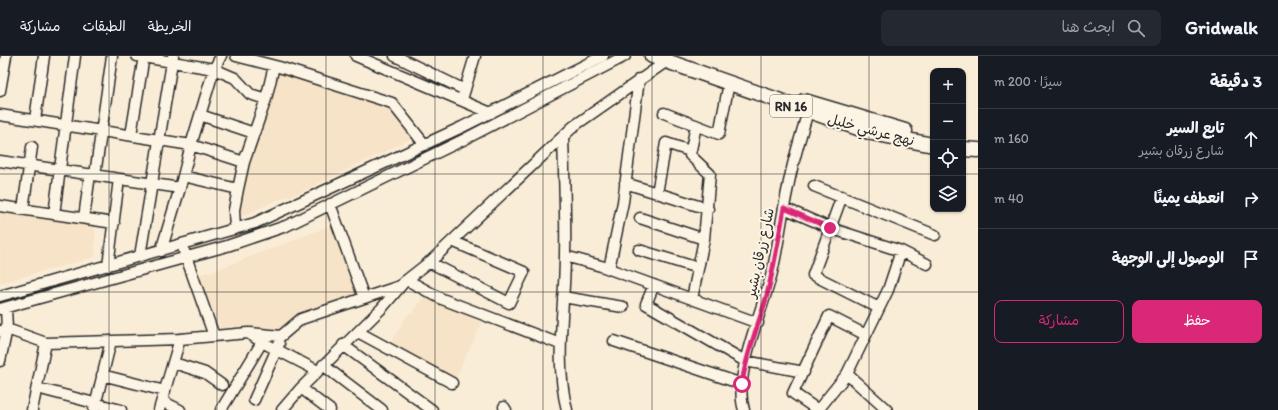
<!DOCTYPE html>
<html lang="ar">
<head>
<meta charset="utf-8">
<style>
	:root { --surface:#171b24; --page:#242831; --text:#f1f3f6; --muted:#9ea1a6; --line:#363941; --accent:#db2777 }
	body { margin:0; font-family:Itim,"Playpen Sans Arabic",sans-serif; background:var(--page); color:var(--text); direction:rtl }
	.controls { position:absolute; right:12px; top:12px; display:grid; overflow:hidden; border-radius:8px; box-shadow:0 1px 3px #0004 }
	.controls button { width:36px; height:36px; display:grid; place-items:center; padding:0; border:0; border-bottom:1px solid var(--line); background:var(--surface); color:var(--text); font:20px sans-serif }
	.stop { position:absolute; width:12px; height:12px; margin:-9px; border:3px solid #db2777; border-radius:50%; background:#fff }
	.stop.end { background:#db2777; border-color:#fff; box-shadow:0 1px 4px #0008 }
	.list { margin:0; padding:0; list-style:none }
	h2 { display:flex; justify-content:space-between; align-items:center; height:52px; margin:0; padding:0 16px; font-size:17px }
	h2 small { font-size:13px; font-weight:400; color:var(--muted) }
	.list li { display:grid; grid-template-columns:26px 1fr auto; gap:12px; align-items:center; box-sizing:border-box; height:60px; padding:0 16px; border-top:1px solid var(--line) }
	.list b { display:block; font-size:15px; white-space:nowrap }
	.list p { margin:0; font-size:13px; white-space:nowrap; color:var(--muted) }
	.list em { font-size:13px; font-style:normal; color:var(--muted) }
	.actions { display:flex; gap:8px; padding:12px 16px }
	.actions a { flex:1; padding:9px 0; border:1px solid var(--accent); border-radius:8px; text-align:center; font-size:14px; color:var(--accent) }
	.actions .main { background:var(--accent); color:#fff }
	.icon { flex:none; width:22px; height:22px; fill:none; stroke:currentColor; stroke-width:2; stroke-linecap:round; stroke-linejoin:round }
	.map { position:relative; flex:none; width:978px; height:354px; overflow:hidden; direction:ltr }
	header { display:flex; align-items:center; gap:24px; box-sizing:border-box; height:56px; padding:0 20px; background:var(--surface); border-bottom:1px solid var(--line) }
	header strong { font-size:19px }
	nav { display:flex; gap:22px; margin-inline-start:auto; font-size:14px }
	.search { width:280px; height:36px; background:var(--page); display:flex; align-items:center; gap:10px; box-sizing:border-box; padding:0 14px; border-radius:8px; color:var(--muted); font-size:15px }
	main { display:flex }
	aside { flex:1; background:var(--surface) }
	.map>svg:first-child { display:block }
	.built { fill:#f7e3c7 }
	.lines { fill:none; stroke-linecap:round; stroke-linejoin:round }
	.minor-casing { stroke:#2b2b2b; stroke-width:13 }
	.highway-casing { stroke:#2b2b2b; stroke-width:17 }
	.minor { stroke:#fcf5e5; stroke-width:10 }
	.highway { stroke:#fcf5e5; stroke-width:14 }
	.route { stroke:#db2777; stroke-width:5 }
	.grid { fill:none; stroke:#2b2b2b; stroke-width:1; stroke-opacity:0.55 }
	.labels { text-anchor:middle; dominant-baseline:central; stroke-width:4; stroke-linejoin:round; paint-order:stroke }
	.shield { fill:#fcf5e5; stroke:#6a6863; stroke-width:1 }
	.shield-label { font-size:13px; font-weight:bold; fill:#2b2b2b }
	.street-label { font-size:14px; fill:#2b2b2b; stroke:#fcf5e5 }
</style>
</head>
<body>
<header>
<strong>Gridwalk</strong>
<div class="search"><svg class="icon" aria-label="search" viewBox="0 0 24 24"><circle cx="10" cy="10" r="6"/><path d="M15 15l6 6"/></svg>ابحث هنا</div>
<nav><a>الخريطة</a><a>الطبقات</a><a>مشاركة</a></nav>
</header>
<main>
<aside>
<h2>3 دقيقة<small>سيرًا · 200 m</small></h2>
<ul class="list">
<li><svg class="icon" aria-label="ahead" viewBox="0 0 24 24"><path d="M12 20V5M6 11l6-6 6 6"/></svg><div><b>تابع السير</b><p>شارع زرقان بشير</p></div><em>160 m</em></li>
<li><svg class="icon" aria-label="right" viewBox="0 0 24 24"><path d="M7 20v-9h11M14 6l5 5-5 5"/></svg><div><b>انعطف يمينًا</b></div><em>40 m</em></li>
<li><svg class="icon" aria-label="arrive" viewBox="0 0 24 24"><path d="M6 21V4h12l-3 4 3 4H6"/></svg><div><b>الوصول إلى الوجهة</b></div></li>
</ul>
<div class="actions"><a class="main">حفظ</a><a>مشاركة</a></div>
</aside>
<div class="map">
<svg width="978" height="354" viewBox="0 0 978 354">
	<rect width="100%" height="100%" fill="#faedd7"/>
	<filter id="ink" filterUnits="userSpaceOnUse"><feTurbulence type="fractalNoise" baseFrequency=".025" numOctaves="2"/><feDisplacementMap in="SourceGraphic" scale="8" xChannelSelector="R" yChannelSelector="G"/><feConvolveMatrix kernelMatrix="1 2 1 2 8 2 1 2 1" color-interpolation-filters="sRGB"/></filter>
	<g filter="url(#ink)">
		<path class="built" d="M279,15L389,51L415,81L299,137L272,146L244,160L238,156L237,151Z
			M0,153L95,168V201L0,227Z
			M332,169L358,238L297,260L281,273L230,270L229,274L220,273L199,218L211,216Z
			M425,237L482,267L455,323L389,289L409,257L413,258Z"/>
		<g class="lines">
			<g class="minor-casing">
				<path id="minor" d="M137,0L214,13L235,22L250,38L266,43
					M221,0L214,13L191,89L244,106
					M236,0L279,11L392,47L425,89
					M356,0L491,57
					M395,0L465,34
					M0,35L6,0
					M463,40L475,0
					M664,57L719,78L729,27
					M0,59L191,89L180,132
					M200,59L254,77
					M35,64L44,0
					M131,79L144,0
					M563,80C564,120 566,159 565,199C565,251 554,302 567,354
					M0,105L180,132L161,195
					M95,119L112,0
					M183,120L238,133
					M625,127L708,153
					M814,130L935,179
					M657,137L666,87L690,95
					M842,140L813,219L879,252
					M330,148L364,242
					M0,150L114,167
					M784,152L830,172L901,195L927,208
					M23,153L32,91
					M54,158L75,0
					M84,162L90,118
					M640,162L704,183
					M235,173L234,154L238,133L244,106L266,43L274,10
					M639,194L698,212
					M184,195L214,280
					M140,200L173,0
					M565,200L601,210L758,267
					M429,206L509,247L524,216L452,185
					M108,210L119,123
					M609,213L623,146L639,23
					M407,224L442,243L560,288
					M654,229L646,248L745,305L804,316
					M0,240L255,167L462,71L603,0
					M563,241L623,251
					M692,243L704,183L710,118L690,99L696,69
					M0,253L227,190L286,170L465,83L625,0
					M0,275L7,273L46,287L180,283L248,277L262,286L318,315
					M358,276L452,327
					M250,277L281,280L301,263L400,230
					M866,279L829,260L793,337L818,354L847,318L888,234L901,195
					M614,285L742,328
					M343,289L432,354
					M0,305L7,273L6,252
					M174,307L205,317L222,329
					M323,309L382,354
					M847,318L887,354
					M102,319L165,335
					M37,332L121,354
					M301,332L330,354
					M254,344L279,288
					M162,345L180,354
					M504,351L506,354
					M32,354L46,287
					M94,354L111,285
					M159,354L180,283
					M221,354L262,286
					M282,354L301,332L382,252L404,226L432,204L574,70L667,5
					M744,354C732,317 765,251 773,212C779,185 782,158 788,131C793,104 802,75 810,49"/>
			</g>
			<g class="highway-casing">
				<path id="highway" d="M652,0L872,77L933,89
					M804,45L905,75
					M963,93L978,94"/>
			</g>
			<use href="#minor" class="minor"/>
			<use href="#highway" class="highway"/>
		</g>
	</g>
	<g class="lines" filter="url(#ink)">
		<path class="route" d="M742,328C746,297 759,269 767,239C774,211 779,181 784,152L830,172"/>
	</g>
	<path class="grid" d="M109,0V354M217,0V354M326,0V354M435,0V354M543,0V354M652,0V354M761,0V354M869,0V354M0,118H933M963,118H978M0,236H978"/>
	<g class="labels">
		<rect class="shield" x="770" y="39" width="42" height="22" rx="3"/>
		<g class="shield-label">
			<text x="791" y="50">RN 16</text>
		</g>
		<g class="street-label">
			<text transform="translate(871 74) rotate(15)">نهج عرشي خليل</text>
			<text transform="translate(760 197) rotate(-78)">شارع زرقان بشير</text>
		</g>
	</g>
</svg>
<div class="controls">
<button>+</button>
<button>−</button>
<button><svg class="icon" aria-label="locate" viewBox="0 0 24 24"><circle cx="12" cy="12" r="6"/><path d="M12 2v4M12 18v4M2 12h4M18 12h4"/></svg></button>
<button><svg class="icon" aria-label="layers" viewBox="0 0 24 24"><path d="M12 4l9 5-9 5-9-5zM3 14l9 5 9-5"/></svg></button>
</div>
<div class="stop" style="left:742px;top:328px"></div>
<div class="stop end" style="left:830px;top:172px"></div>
</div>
</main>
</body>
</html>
